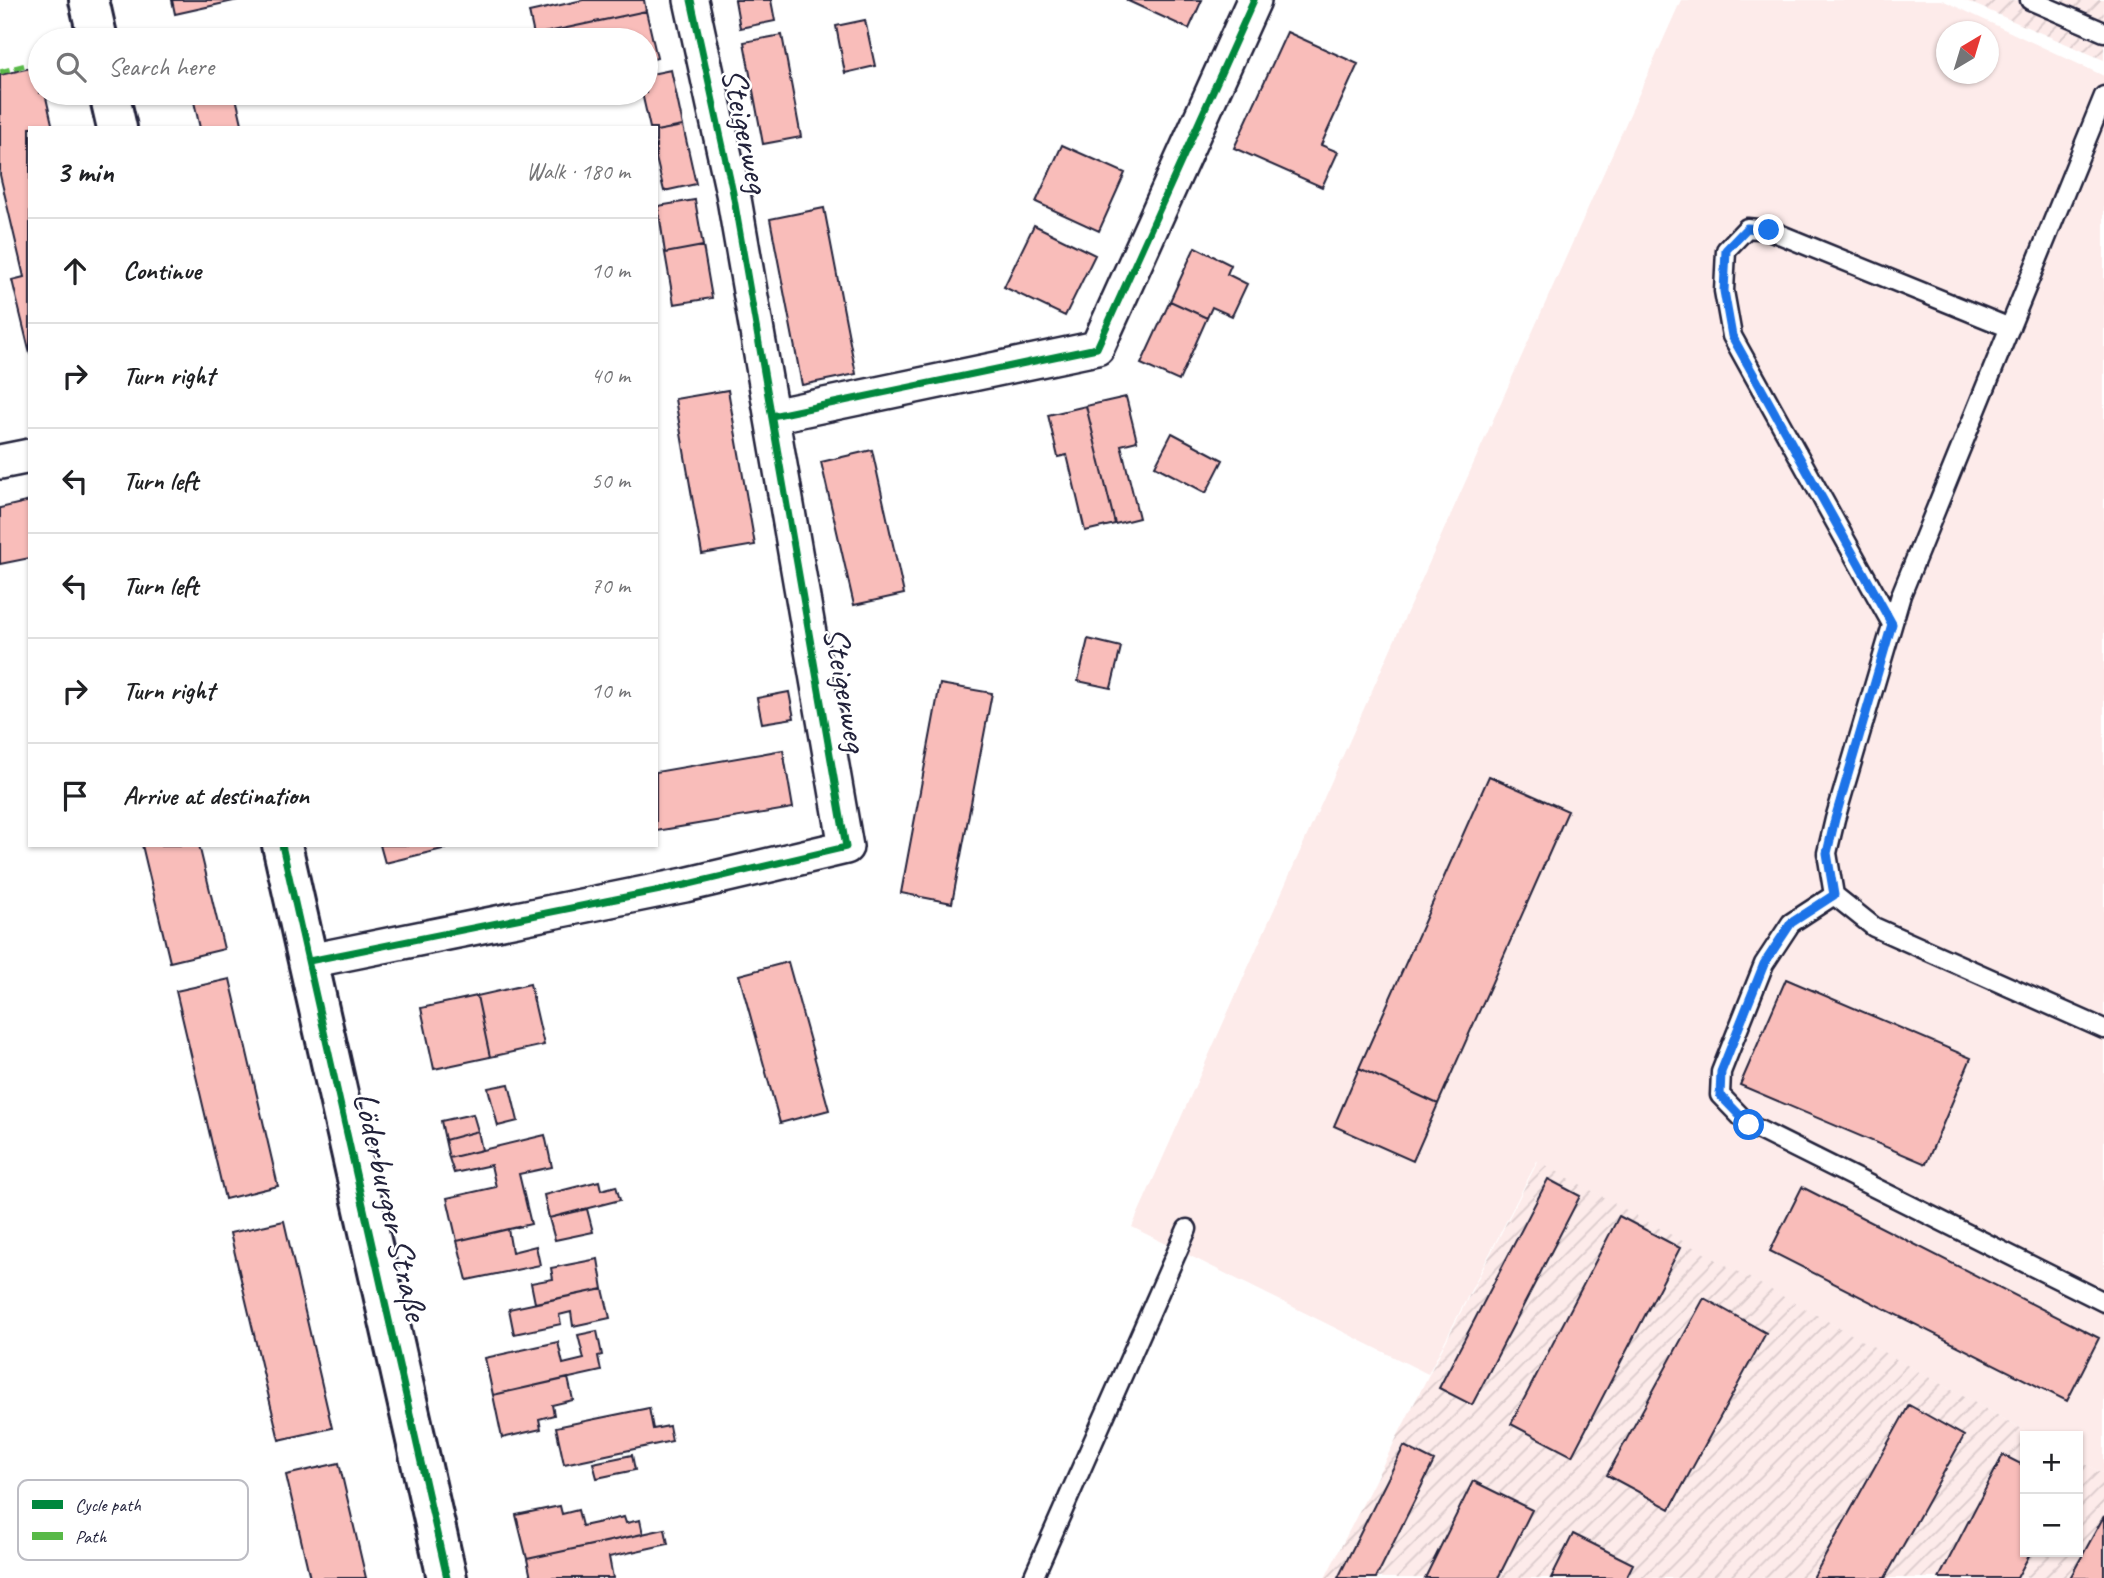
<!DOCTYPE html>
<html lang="en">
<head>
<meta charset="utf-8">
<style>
	:root { --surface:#fff; --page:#f6f6f6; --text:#202124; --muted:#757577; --line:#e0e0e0 }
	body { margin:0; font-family:Caveat,sans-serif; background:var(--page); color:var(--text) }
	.controls { position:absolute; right:21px; bottom:21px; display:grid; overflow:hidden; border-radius:0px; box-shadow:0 2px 5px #0004 }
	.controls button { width:63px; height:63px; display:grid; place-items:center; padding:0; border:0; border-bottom:2px solid var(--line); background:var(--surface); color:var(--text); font:35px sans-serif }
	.compass { position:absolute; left:1936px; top:21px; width:63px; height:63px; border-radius:50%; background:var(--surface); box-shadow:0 2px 5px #0004; rotate:38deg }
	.stop { position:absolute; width:21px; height:21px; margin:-16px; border:5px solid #1a73e8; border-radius:50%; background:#fff }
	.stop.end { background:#1a73e8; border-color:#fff; box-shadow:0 2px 7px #0008 }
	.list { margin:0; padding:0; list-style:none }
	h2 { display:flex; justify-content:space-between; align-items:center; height:91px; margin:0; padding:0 28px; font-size:30px }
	h2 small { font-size:23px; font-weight:400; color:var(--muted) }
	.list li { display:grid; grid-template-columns:46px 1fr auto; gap:21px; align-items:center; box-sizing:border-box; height:105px; padding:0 28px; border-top:2px solid var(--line) }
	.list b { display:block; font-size:26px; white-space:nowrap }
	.list em { font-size:23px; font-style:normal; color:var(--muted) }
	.icon { flex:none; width:38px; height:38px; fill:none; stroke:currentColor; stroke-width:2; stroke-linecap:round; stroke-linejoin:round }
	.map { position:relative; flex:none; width:2104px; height:1578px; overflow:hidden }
	.search { position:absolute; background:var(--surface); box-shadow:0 2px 5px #0004; left:28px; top:28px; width:630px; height:77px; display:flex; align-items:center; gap:18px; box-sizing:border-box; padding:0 24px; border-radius:38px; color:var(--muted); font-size:26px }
	.panel { position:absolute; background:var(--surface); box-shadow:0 2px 5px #0004; left:28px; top:126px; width:630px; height:721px; border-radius:0px }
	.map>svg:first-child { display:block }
	.built { fill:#fdebea; fill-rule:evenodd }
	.industrial { fill:url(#industrial-furrows) }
	.building { fill:#f9bdba; stroke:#22223b; stroke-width:2 }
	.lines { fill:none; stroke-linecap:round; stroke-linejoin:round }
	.lane-casing { stroke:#22223b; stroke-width:23 }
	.street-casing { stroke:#22223b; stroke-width:38 }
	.secondary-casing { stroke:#22223b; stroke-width:44 }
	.lane { stroke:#fff; stroke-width:18 }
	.street { stroke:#fff; stroke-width:33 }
	.secondary { stroke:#fff; stroke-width:38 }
	.quiet { stroke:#58b947; stroke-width:5; stroke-dasharray:10 5; stroke-linecap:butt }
	.cycleway-casing { stroke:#fff; stroke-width:11 }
	.cycleway { stroke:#00873e; stroke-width:7 }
	.route { stroke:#1a73e8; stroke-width:9 }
	.labels { text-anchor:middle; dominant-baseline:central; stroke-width:5; stroke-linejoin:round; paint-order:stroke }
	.street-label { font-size:35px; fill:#22223b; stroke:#fff }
	.key { fill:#fff; stroke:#bdbdc4; stroke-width:2 }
	.key-label { font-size:19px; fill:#22223b }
</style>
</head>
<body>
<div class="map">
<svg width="2104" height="1578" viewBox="0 0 2104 1578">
	<defs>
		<pattern id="industrial-furrows" width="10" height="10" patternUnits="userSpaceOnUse" patternTransform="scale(1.75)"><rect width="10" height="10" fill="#fdebea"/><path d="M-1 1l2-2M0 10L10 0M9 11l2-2" fill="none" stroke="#d9c9ca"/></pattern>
	</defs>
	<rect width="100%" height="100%" fill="#fff"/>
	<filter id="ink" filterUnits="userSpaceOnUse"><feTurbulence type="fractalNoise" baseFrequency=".0143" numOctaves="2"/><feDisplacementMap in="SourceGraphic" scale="14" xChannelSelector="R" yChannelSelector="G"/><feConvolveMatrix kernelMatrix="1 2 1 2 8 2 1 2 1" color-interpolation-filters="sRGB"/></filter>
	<g filter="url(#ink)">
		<path class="built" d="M1681,0H1942L2104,76V1469L2102,1473L2078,1460V1436H2035L1537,1161L1428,1374L1132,1227ZM1946,32H1988V74H1946Z"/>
		<path class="industrial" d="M1964,0H2104V60Z
			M1538,1161L2035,1436H2025V1552H2078V1460L2104,1474V1578H1325Z"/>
		<path class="building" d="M172,0H238L175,14Z
			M583,0H644L646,11L534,35L529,12Z
			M735,0H771L775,21L740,28Z
			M1126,0H1202L1189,29Z
			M646,11L657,58L646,61V40H555L553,31Z
			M865,20L875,66L845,73L836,26Z
			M1287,32L1358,64L1321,145L1338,152L1322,187L1234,148Z
			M782,35L801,137L763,144L744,42Z
			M39,66L40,93H45L53,128H30V354L12,280L24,277L0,175V75Z
			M671,70L683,126L656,131V128H650L642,93H646V75Z
			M192,93H235L243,128H200Z
			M683,126L696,184L664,191L656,158V131Z
			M1062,145L1125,173L1099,231L1036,202Z
			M695,200L703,246L665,253L658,206Z
			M824,208L856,374L802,385L770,219Z
			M1034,225L1095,255L1065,316L1004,287Z
			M703,246L712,298L674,304L665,253Z
			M1195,247L1231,265L1227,274L1247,284L1232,316L1212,307L1207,318L1170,301Z
			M1170,301L1207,318L1179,381L1141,364Z
			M728,390L755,545L702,554L675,399Z
			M1126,397L1137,441L1121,445L1139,518L1115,524L1086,406Z
			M1086,406L1115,524L1085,531L1067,455L1058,457L1048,415Z
			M1172,433L1223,460L1206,493L1155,466Z
			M872,450L904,594L854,605L821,462Z
			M30,501V558L0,564V508Z
			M1088,639L1121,647L1111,688L1078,681Z
			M940,684L992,693L952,903L901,893Z
			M789,692L794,718L762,723L757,698Z
			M783,750L793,808L656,831V772Z
			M1489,776L1568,811L1438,1104L1359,1068Z
			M142,845H199L224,949L170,962Z
			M380,845H459L385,863Z
			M788,962L829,1110L780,1123L739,975Z
			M230,979L278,1186L225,1199L176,991Z
			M1786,979L1971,1058L1926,1164L1740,1085Z
			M530,984L544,1045L490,1057L477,996Z
			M477,996L490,1057L434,1069L421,1008Z
			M1359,1068L1438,1104L1413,1161L1334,1126Z
			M509,1084L518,1121L498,1126L488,1088Z
			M473,1114L478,1131L445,1140L441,1121Z
			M478,1131L482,1150L449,1158L445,1140Z
			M545,1135L552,1167L519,1174L531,1224L457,1241L447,1198L496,1187L491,1165L454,1173L449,1158Z
			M1548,1179L1580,1196L1472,1405L1439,1388Z
			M599,1181L601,1190L616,1186L620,1200L549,1218L544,1195Z
			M1802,1187L2099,1338L2067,1401L1770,1251Z
			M587,1209L593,1232L555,1240L549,1218Z
			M1619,1216L1680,1248L1572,1456L1511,1424Z
			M284,1221L332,1428L279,1440L230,1233Z
			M508,1229L512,1252L536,1246L540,1265L467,1280L457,1241Z
			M598,1259L603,1289L535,1303L531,1283L553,1279L551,1268Z
			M603,1289L610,1318L573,1326L571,1312L559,1315L561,1324L514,1334L509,1309Z
			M1704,1298L1766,1333L1670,1509L1607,1475Z
			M597,1331L602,1355L598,1356L601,1371L493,1395L485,1358L558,1342L563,1364L584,1359L578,1335Z
			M568,1378L573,1400L552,1405L554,1415L539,1419L541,1429L502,1438L493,1395Z
			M1909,1405L1964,1436L1885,1578H1813Z
			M649,1408L653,1429L669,1426L672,1441L564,1464L556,1427Z
			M1404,1446L1434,1461L1376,1578H1338Z
			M632,1455L635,1470L597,1478L593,1463Z
			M2003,1455L2025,1466V1552H2031L2017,1578H1939Z
			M339,1463L366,1578H310L286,1475Z
			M1473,1481L1532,1510L1498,1578H1425Z
			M560,1506L562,1514L578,1510L582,1526L624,1517L626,1523L640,1520L643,1534L527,1559L516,1515Z
			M2104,1516V1578H2070Z
			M665,1529L668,1544L609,1557L613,1578H531L527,1559Z
			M1573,1534L1633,1564L1626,1578H1551Z"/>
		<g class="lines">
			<g class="lane-casing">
				<path id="lane" d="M2030,0L2104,32
					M2104,96L1901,595L1835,819L1827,853L1834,895L1874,927L2104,1029
					M1892,624L1732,336L1724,291L1726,250L1747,228L1769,230L2010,328
					M1834,895L1791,923L1764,964L1721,1072L1720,1095L1749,1125L2104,1302
					M1033,1578L1187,1229"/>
			</g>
			<g class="street-casing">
				<path id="street" d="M772,416L1097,348L1254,0
					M0,462L30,456
					M309,961L685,885L846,847L733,193L691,0"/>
			</g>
			<g class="secondary-casing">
				<path id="secondary" d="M89,0L98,40
					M109,93L117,128
					M282,845L447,1578"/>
			</g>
			<use href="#lane" class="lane"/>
			<use href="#street" class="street"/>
			<use href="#secondary" class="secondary"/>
			<path class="quiet" d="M0,72L40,61"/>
			<g class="cycleway-casing">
				<path id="cycleway" d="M772,416L1097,348L1254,0
					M282,845L447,1578
					M309,961L685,885L846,847L733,193L691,0"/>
			</g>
			<use href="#cycleway" class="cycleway"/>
		</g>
	</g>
	<g class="lines" filter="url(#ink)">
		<path class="route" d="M1749,1125L1720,1095L1721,1072L1764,964L1791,923L1834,895L1827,853L1835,819L1892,624L1732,336L1724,291L1726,250L1747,228L1769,230"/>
	</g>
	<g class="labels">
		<g class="street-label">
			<text transform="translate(746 130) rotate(78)">Steigerweg</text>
			<text transform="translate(846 689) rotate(80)">Steigerweg</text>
			<text transform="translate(391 1206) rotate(77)">Löderburger Straße</text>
		</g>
	</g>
	<rect x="18" y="1480" width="230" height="80" rx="10" class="key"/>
	<rect x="32" y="1500" width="31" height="9" fill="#00873e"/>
	<rect x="32" y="1532" width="31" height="8" fill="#58b947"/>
	<g class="key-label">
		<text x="75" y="1511">Cycle path</text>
		<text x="75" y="1543">Path</text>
	</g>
</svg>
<div class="controls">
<button>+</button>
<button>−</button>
</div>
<svg class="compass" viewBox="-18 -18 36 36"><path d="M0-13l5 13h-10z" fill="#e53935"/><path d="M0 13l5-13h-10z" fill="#757577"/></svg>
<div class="stop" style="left:1749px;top:1125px"></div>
<div class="stop end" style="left:1769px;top:230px"></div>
<div class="search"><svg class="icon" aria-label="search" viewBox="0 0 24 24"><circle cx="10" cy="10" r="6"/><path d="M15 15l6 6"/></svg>Search here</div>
<section class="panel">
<h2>3 min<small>Walk · 180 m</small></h2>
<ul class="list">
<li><svg class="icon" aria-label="ahead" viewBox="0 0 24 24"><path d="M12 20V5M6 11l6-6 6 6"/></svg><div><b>Continue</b></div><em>10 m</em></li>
<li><svg class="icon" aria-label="right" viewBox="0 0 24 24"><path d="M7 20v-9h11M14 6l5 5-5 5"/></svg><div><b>Turn right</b></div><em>40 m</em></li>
<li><svg class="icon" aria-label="left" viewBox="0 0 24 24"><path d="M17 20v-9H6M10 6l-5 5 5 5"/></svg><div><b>Turn left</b></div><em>50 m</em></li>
<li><svg class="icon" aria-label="left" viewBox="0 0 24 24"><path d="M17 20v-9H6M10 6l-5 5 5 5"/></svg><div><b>Turn left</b></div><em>70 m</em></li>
<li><svg class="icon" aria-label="right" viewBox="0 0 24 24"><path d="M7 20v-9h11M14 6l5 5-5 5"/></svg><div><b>Turn right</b></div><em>10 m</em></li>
<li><svg class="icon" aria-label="arrive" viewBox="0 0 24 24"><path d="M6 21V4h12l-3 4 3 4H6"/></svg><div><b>Arrive at destination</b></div></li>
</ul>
</section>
</div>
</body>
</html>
